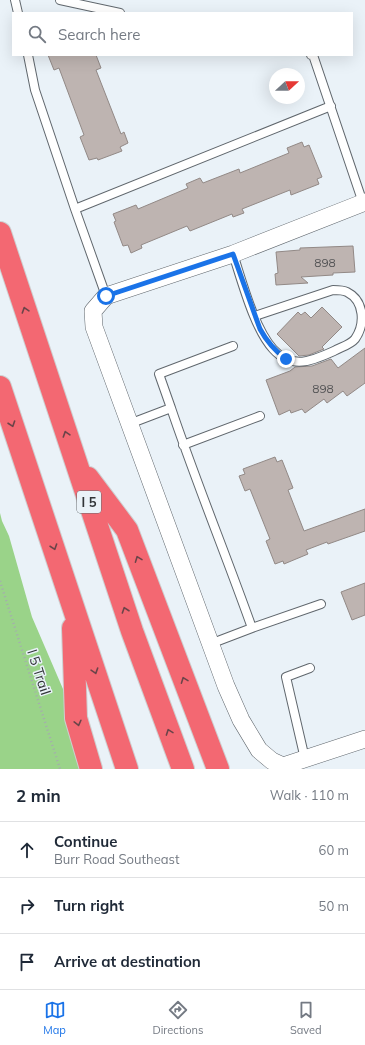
<!DOCTYPE html>
<html lang="en">
<head>
<meta charset="utf-8">
<style>
	:root { --surface:#fff; --page:#f6f6f7; --text:#1f2937; --muted:#747a83; --line:#e0e1e3; --accent:#1a73e8 }
	body { margin:0; font-family:Mulish,sans-serif; background:var(--page); color:var(--text) }
	.compass { position:absolute; left:269px; top:68px; width:36px; height:36px; border-radius:50%; background:var(--surface); box-shadow:0 4px 16px #0002; rotate:69deg }
	.stop { position:absolute; width:12px; height:12px; margin:-9px; border:3px solid #1a73e8; border-radius:50%; background:#fff }
	.stop.end { background:#1a73e8; border-color:#fff; box-shadow:0 1px 4px #0008 }
	.list { margin:0; padding:0; list-style:none }
	h2 { display:flex; justify-content:space-between; align-items:center; height:52px; margin:0; padding:0 16px; font-size:17px }
	h2 small { font-size:13px; font-weight:400; color:var(--muted) }
	.list li { display:grid; grid-template-columns:26px 1fr auto; gap:12px; align-items:center; box-sizing:border-box; height:56px; padding:0 16px; border-top:1px solid var(--line) }
	.list b { display:block; font-size:15px; white-space:nowrap }
	.list p { margin:0; font-size:13px; white-space:nowrap; color:var(--muted) }
	.list em { font-size:13px; font-style:normal; color:var(--muted) }
	.icon { flex:none; width:22px; height:22px; fill:none; stroke:currentColor; stroke-width:2; stroke-linecap:round; stroke-linejoin:round }
	.map { position:relative; flex:none; width:365px; height:769px; overflow:hidden }
	.search { position:absolute; background:var(--surface); box-shadow:0 4px 16px #0002; left:12px; right:12px; top:12px; height:44px; display:flex; align-items:center; gap:10px; box-sizing:border-box; padding:0 14px; border-radius:0px; color:var(--muted); font-size:15px }
	.sheet { height:220px; background:var(--surface) }
	nav { display:flex; justify-content:space-around; align-items:center; box-sizing:border-box; height:56px; border-top:1px solid var(--line); background:var(--surface); font-size:11px; color:var(--muted) }
	nav a { display:grid; justify-items:center; gap:2px }
	nav .on { color:var(--accent) }
	.map>svg:first-child { display:block }
	.forest { fill:#9ad389 }
	.building { fill:#beb4b1; stroke:#928986 }
	.lines { fill:none; stroke-linecap:round; stroke-linejoin:round }
	.lane-casing { stroke:#60676d; stroke-width:10 }
	.street-casing { stroke:#60676d; stroke-width:18 }
	.highway-casing { stroke:#cececf; stroke-width:24 }
	.path { stroke:#a5abb0; stroke-width:2.5; stroke-dasharray:1 3; stroke-linecap:butt }
	.lane { stroke:#fff; stroke-width:8 }
	.street { stroke:#fff; stroke-width:17 }
	.highway { stroke:#f36872; stroke-width:22 }
	.oneway { stroke:#6b4449 }
	.route { stroke:#1a73e8; stroke-width:5 }
	.labels { text-anchor:middle; dominant-baseline:central; stroke-width:3; stroke-linejoin:round; paint-order:stroke }
	.number-label { font-size:12px; fill:#545456 }
	.shield { fill:#eaf2f8; stroke:#686d71; stroke-width:1 }
	.shield-label { font-size:13px; font-weight:bold; fill:#313437 }
	.street-label { font-size:14px; fill:#313437; stroke:#eaf2f8 }
</style>
</head>
<body>
<div class="map">
<svg width="365" height="769" viewBox="0 0 365 769">
	<rect width="100%" height="100%" fill="#eaf2f8"/>
	<path class="forest" d="M0,513L2,521L9,536L32,617L63,689L85,769H0Z"/>
	<path class="building" d="M48,55H96L101,68L96,70L121,134L124,132L128,143L120,147L122,151L98,160L97,158L89,160L80,137L84,135L59,68L54,70Z
		M302,142L304,147L309,145L322,177L317,179L319,184L291,195L290,190L242,209L244,213L233,217L232,214L190,231L187,226L141,245L142,248L131,253L128,245L123,246L114,222L116,221L113,214L136,205L138,209L188,188L186,184L200,178L203,183L239,169L240,173L289,153L287,148Z
		M353,246L355,272L333,273V275L301,277L308,283L276,285L275,274L278,273L276,252L300,250V248Z
		M322,307L342,327L322,347L324,349L309,355L299,356L277,334L298,312L301,315L305,312L311,318Z
		M365,348V383L347,396L343,391L327,403L324,399L305,413L302,409L291,413L290,410L279,415L266,380L290,371L295,367L312,366L331,359L338,368Z
		M275,457L277,462L282,460L293,488L288,490L304,531L365,509V531L328,544L327,542L306,550L308,554L284,564L283,561L275,564L266,541L270,539L250,489L245,491L239,476L245,474L243,469Z
		M365,583V615L352,620L341,592Z"/>
	<g class="lines">
		<g class="lane-casing">
			<path id="lane" d="M15,0L18,13
				M60,0L120,13
				M28,55L35,90L75,209L106,296
				M311,55H313L363,203
				M75,209L331,106
				M233,254C242,281 254,328 273,349C292,370 312,361 334,351C341,347 350,345 355,339C365,325 365,301 347,292C343,290 338,290 333,290L255,316
				M171,408L159,374L233,346
				M129,424L171,408C196,482 226,555 252,628L321,604
				M183,445L260,416
				M210,644L252,628
				M305,759L286,677L310,668"/>
		</g>
		<g class="street-casing">
			<path id="street" d="M365,202L233,254L106,296L93,311L94,327L226,686L241,720L259,750L272,761L283,766L365,739"/>
		</g>
		<g class="highway-casing">
			<path id="highway" d="M0,233L132,631L183,769
				M0,387L127,769
				M88,478L127,530L218,769
				M73,628L76,718L91,769"/>
		</g>
		<path class="path" d="M0,581L60,769"/>
		<use href="#lane" class="lane"/>
		<use href="#street" class="street"/>
		<use href="#highway" class="highway"/>
	</g>
	<defs><path id="oneway-chevron" d="M-2-3.5L2.5 0L-2 3.5" fill="none" stroke-width="1.6" stroke-linecap="round" stroke-linejoin="round"/></defs>
	<g class="oneway">
		<use href="#oneway-chevron" transform="translate(25 310) rotate(-108)"/>
		<use href="#oneway-chevron" transform="translate(12 424) rotate(71)"/>
		<use href="#oneway-chevron" transform="translate(66 434) rotate(-108)"/>
		<use href="#oneway-chevron" transform="translate(54 547) rotate(71)"/>
		<use href="#oneway-chevron" transform="translate(138 559) rotate(-111)"/>
		<use href="#oneway-chevron" transform="translate(125 610) rotate(-109)"/>
		<use href="#oneway-chevron" transform="translate(95 671) rotate(72)"/>
		<use href="#oneway-chevron" transform="translate(184 680) rotate(-111)"/>
		<use href="#oneway-chevron" transform="translate(78 723) rotate(76)"/>
		<use href="#oneway-chevron" transform="translate(169 732) rotate(-110)"/>
	</g>
	<g class="lines">
		<path class="route" d="M106,296L233,254L260,329C267,342 274,350 286,359"/>
	</g>
	<g class="labels">
		<g class="number-label">
			<text x="325" y="262">898</text>
			<text x="323" y="388">898</text>
		</g>
		<rect class="shield" x="77" y="491" width="24" height="22" rx="3"/>
		<g class="shield-label">
			<text x="89" y="502">I 5</text>
		</g>
		<g class="street-label">
			<text transform="translate(39 672) rotate(72)">I 5 Trail</text>
		</g>
	</g>
</svg>
<svg class="compass" viewBox="-18 -18 36 36"><path d="M0-13l5 13h-10z" fill="#e53935"/><path d="M0 13l5-13h-10z" fill="#747a83"/></svg>
<div class="stop" style="left:106px;top:296px"></div>
<div class="stop end" style="left:286px;top:359px"></div>
<div class="search"><svg class="icon" aria-label="search" viewBox="0 0 24 24"><circle cx="10" cy="10" r="6"/><path d="M15 15l6 6"/></svg>Search here</div>
</div>
<section class="sheet">
<h2>2 min<small>Walk · 110 m</small></h2>
<ul class="list">
<li><svg class="icon" aria-label="ahead" viewBox="0 0 24 24"><path d="M12 20V5M6 11l6-6 6 6"/></svg><div><b>Continue</b><p>Burr Road Southeast</p></div><em>60 m</em></li>
<li><svg class="icon" aria-label="right" viewBox="0 0 24 24"><path d="M7 20v-9h11M14 6l5 5-5 5"/></svg><div><b>Turn right</b></div><em>50 m</em></li>
<li><svg class="icon" aria-label="arrive" viewBox="0 0 24 24"><path d="M6 21V4h12l-3 4 3 4H6"/></svg><div><b>Arrive at destination</b></div></li>
</ul>
</section>
<nav>
<a class="on"><svg class="icon" aria-label="map" viewBox="0 0 24 24"><path d="M3 6l6-2 6 2 6-2v14l-6 2-6-2-6 2zM9 4v14M15 6v14"/></svg>Map</a>
<a><svg class="icon" aria-label="directions" viewBox="0 0 24 24"><path d="M12 3l9 9-9 9-9-9zM9 14v-3h6M13 9l2 2-2 2"/></svg>Directions</a>
<a><svg class="icon" aria-label="saved" viewBox="0 0 24 24"><path d="M7 4h10v16l-5-4-5 4z"/></svg>Saved</a>
</nav>
</body>
</html>
